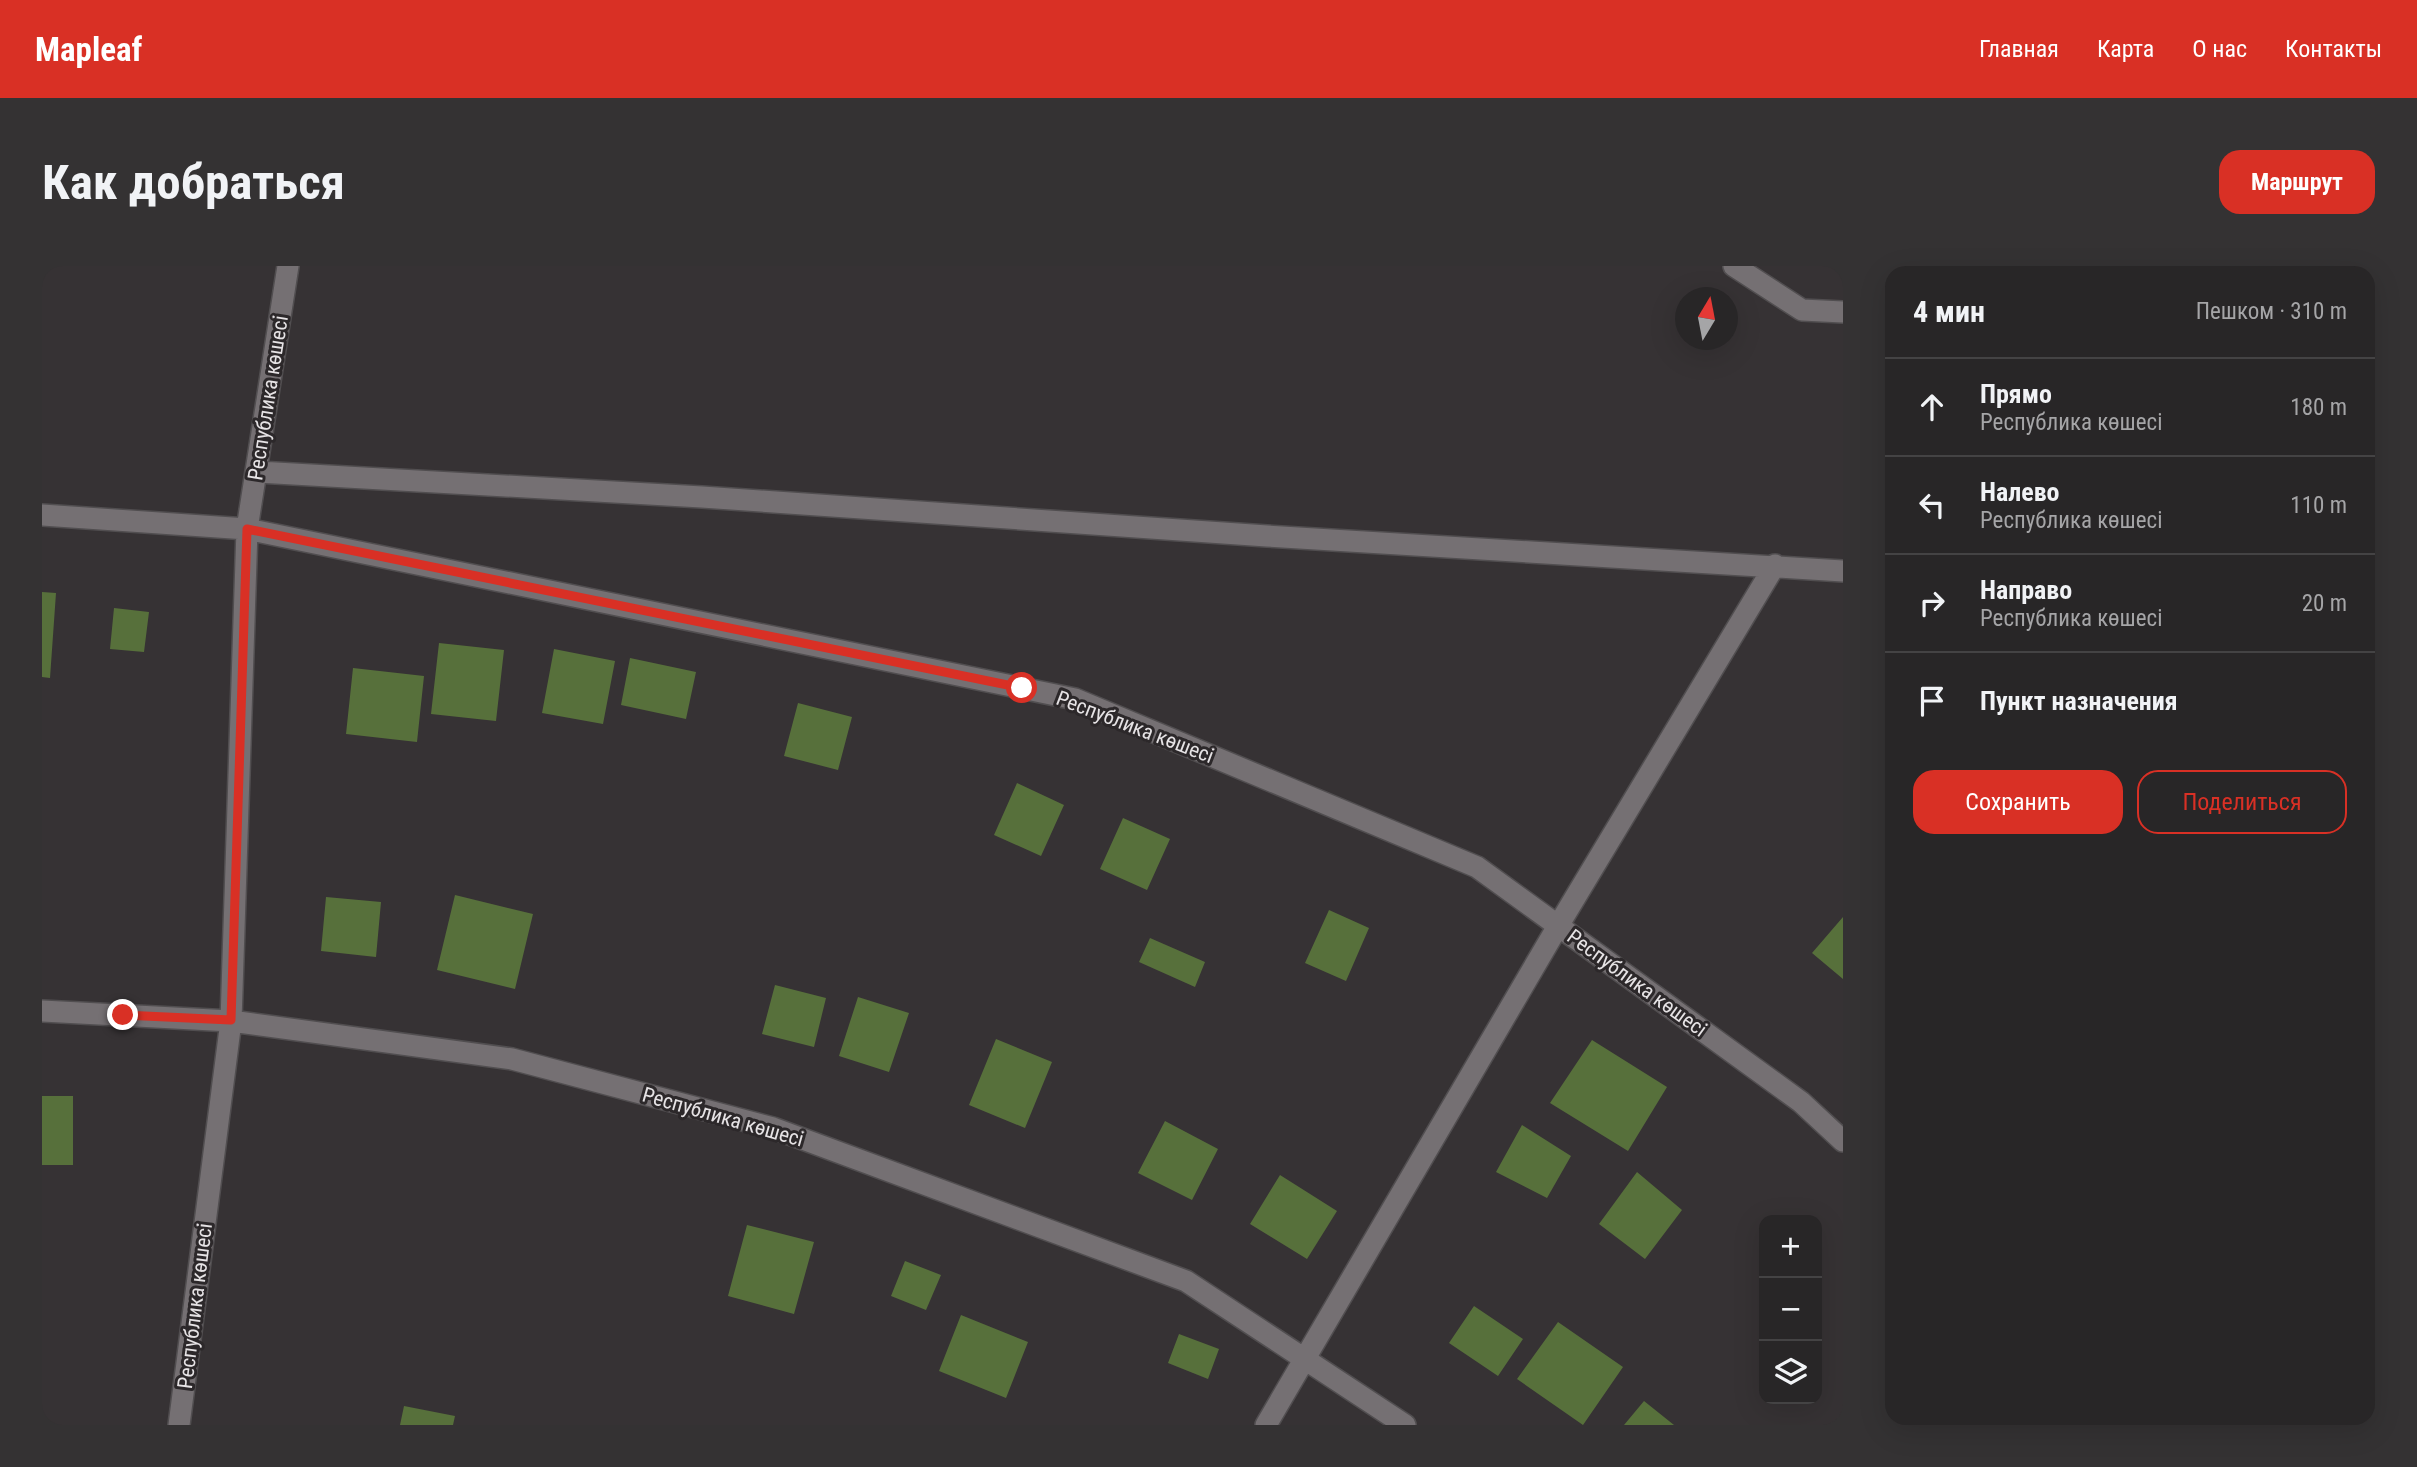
<!DOCTYPE html>
<html lang="ru">
<head>
<meta charset="utf-8">
<style>
	:root { --surface:#282627; --page:#343233; --text:#f1f3f6; --muted:#a5a5a7; --line:#444344; --accent:#d93025 }
	body { margin:0; font-family:"Roboto Condensed",sans-serif; background:var(--page); color:var(--text) }
	.controls { position:absolute; right:21px; bottom:21px; display:grid; overflow:hidden; border-radius:14px; box-shadow:0 7px 28px #0002 }
	.controls button { width:63px; height:63px; display:grid; place-items:center; padding:0; border:0; border-bottom:2px solid var(--line); background:var(--surface); color:var(--text); font:35px sans-serif }
	.compass { position:absolute; left:1633px; top:21px; width:63px; height:63px; border-radius:50%; background:var(--surface); box-shadow:0 7px 28px #0002; rotate:10deg }
	.stop { position:absolute; width:21px; height:21px; margin:-16px; border:5px solid #d93025; border-radius:50%; background:#fff }
	.stop.end { background:#d93025; border-color:#fff; box-shadow:0 2px 7px #0008 }
	.list { margin:0; padding:0; list-style:none }
	h2 { display:flex; justify-content:space-between; align-items:center; height:91px; margin:0; padding:0 28px; font-size:30px }
	h2 small { font-size:23px; font-weight:400; color:var(--muted) }
	.list li { display:grid; grid-template-columns:46px 1fr auto; gap:21px; align-items:center; box-sizing:border-box; height:98px; padding:0 28px; border-top:2px solid var(--line) }
	.list b { display:block; font-size:26px; white-space:nowrap }
	.list p { margin:0; font-size:23px; white-space:nowrap; color:var(--muted) }
	.list em { font-size:23px; font-style:normal; color:var(--muted) }
	.actions { display:flex; gap:14px; padding:21px 28px }
	.actions a { flex:1; padding:16px 0; border:2px solid var(--accent); border-radius:21px; text-align:center; font-size:24px; color:var(--accent) }
	.actions .main { background:var(--accent); color:#fff }
	.icon { flex:none; width:38px; height:38px; fill:none; stroke:currentColor; stroke-width:2; stroke-linecap:round; stroke-linejoin:round }
	.map { position:relative; flex:none; width:1801px; height:1159px; overflow:hidden; border-radius:21px }
	header { display:flex; align-items:center; gap:42px; box-sizing:border-box; height:98px; padding:0 35px; background:var(--accent); color:#fff }
	header strong { font-size:33px }
	nav { display:flex; gap:38px; margin-inline-start:auto; font-size:24px }
	.intro { display:flex; align-items:center; justify-content:space-between; box-sizing:border-box; height:168px; padding:0 42px }
	h1 { margin:0; font-size:49px }
	.button { padding:18px 32px; border-radius:21px; background:var(--accent); color:#fff; font-size:24px; font-weight:700 }
	main { display:flex; gap:42px; padding:0 42px }
	aside { flex:1; background:var(--surface); border-radius:21px; box-shadow:0 7px 28px #0002 }
	.map>svg:first-child { display:block }
	.building { fill:#57703b }
	.lines { fill:none; stroke-linecap:round; stroke-linejoin:round }
	.street-casing { stroke:#514e50; stroke-width:24 }
	.street { stroke:#757073; stroke-width:21 }
	.route { stroke:#d93025; stroke-width:9 }
	.labels { text-anchor:middle; dominant-baseline:central; stroke-width:6; stroke-linejoin:round; paint-order:stroke }
	.street-label { font-size:21px; fill:#e6e3e5; stroke:#2c282a }
</style>
</head>
<body>
<header>
<strong>Mapleaf</strong>
<nav><a>Главная</a><a>Карта</a><a>О нас</a><a>Контакты</a></nav>
</header>
<div class="intro"><h1>Как добраться</h1><a class="button">Маршрут</a></div>
<main>
<div class="map">
<svg width="1801" height="1159" viewBox="0 0 1801 1159">
	<rect width="100%" height="100%" fill="#363234"/>
	<path class="building" d="M0,326L14,327L8,412L0,411Z
		M72,342L107,346L102,386L68,383Z
		M397,377L462,384L454,455L389,448Z
		M512,383L573,395L561,458L500,447Z
		M588,392L654,406L644,453L579,439Z
		M311,402L382,410L375,476L304,468Z
		M756,437L810,451L796,504L742,490Z
		M975,517L1022,539L999,590L952,569Z
		M1081,552L1128,573L1105,624L1058,603Z
		M413,629L491,648L473,723L395,704Z
		M284,631L339,636L334,691L279,685Z
		M1287,644L1327,662L1304,715L1263,697Z
		M1801,651V713L1770,687Z
		M1108,672L1163,696L1153,721L1097,696Z
		M733,719L784,732L772,781L720,768Z
		M816,731L867,747L847,806L797,790Z
		M954,773L1010,796L983,862L927,839Z
		M1550,774L1625,821L1586,885L1508,837Z
		M0,830H31V899H0Z
		M1123,855L1176,883L1150,934L1096,907Z
		M1480,859L1529,890L1505,932L1454,906Z
		M1595,906L1640,944L1603,993L1557,958Z
		M1238,909L1295,945L1265,993L1208,958Z
		M705,959L772,976L752,1048L686,1030Z
		M863,995L899,1009L884,1044L849,1030Z
		M1432,1040L1481,1073L1456,1110L1407,1077Z
		M919,1049L986,1076L964,1132L897,1105Z
		M1516,1056L1581,1101L1541,1159L1475,1113Z
		M1137,1068L1177,1083L1166,1113L1126,1097Z
		M1602,1135L1632,1159H1582Z
		M362,1140L413,1150L411,1159H358Z"/>
	<g class="lines">
		<g class="street-casing">
			<path id="street" d="M1692,0L1760,44L1801,46
				M216,206L660,231L1225,270L1801,305
				M0,249L205,263L1033,433L1435,601L1759,836L1801,875
				M0,745L189,755L470,793L731,862L1144,1015L1363,1159
				M137,1159L189,755L205,263L246,0
				M1224,1159L1516,660L1733,299"/>
		</g>
		<use href="#street" class="street"/>
	</g>
	<g class="lines">
		<path class="route" d="M81,749L189,754L205,263L980,422"/>
	</g>
	<g class="labels">
		<g class="street-label">
			<text transform="translate(226 132) rotate(-81)">Республика көшесі</text>
			<text transform="translate(1093 461) rotate(21)">Республика көшесі</text>
			<text transform="translate(1595 717) rotate(36)">Республика көшесі</text>
			<text transform="translate(681 851) rotate(16)">Республика көшесі</text>
			<text transform="translate(153 1040) rotate(-83)">Республика көшесі</text>
		</g>
	</g>
</svg>
<div class="controls">
<button>+</button>
<button>−</button>
<button><svg class="icon" aria-label="layers" viewBox="0 0 24 24"><path d="M12 4l9 5-9 5-9-5zM3 14l9 5 9-5"/></svg></button>
</div>
<svg class="compass" viewBox="-18 -18 36 36"><path d="M0-13l5 13h-10z" fill="#e53935"/><path d="M0 13l5-13h-10z" fill="#a5a5a7"/></svg>
<div class="stop" style="left:980px;top:422px"></div>
<div class="stop end" style="left:81px;top:749px"></div>
</div>
<aside>
<h2>4 мин<small>Пешком · 310 m</small></h2>
<ul class="list">
<li><svg class="icon" aria-label="ahead" viewBox="0 0 24 24"><path d="M12 20V5M6 11l6-6 6 6"/></svg><div><b>Прямо</b><p>Республика көшесі</p></div><em>180 m</em></li>
<li><svg class="icon" aria-label="left" viewBox="0 0 24 24"><path d="M17 20v-9H6M10 6l-5 5 5 5"/></svg><div><b>Налево</b><p>Республика көшесі</p></div><em>110 m</em></li>
<li><svg class="icon" aria-label="right" viewBox="0 0 24 24"><path d="M7 20v-9h11M14 6l5 5-5 5"/></svg><div><b>Направо</b><p>Республика көшесі</p></div><em>20 m</em></li>
<li><svg class="icon" aria-label="arrive" viewBox="0 0 24 24"><path d="M6 21V4h12l-3 4 3 4H6"/></svg><div><b>Пункт назначения</b></div></li>
</ul>
<div class="actions"><a class="main">Сохранить</a><a>Поделиться</a></div>
</aside>
</main>
</body>
</html>
